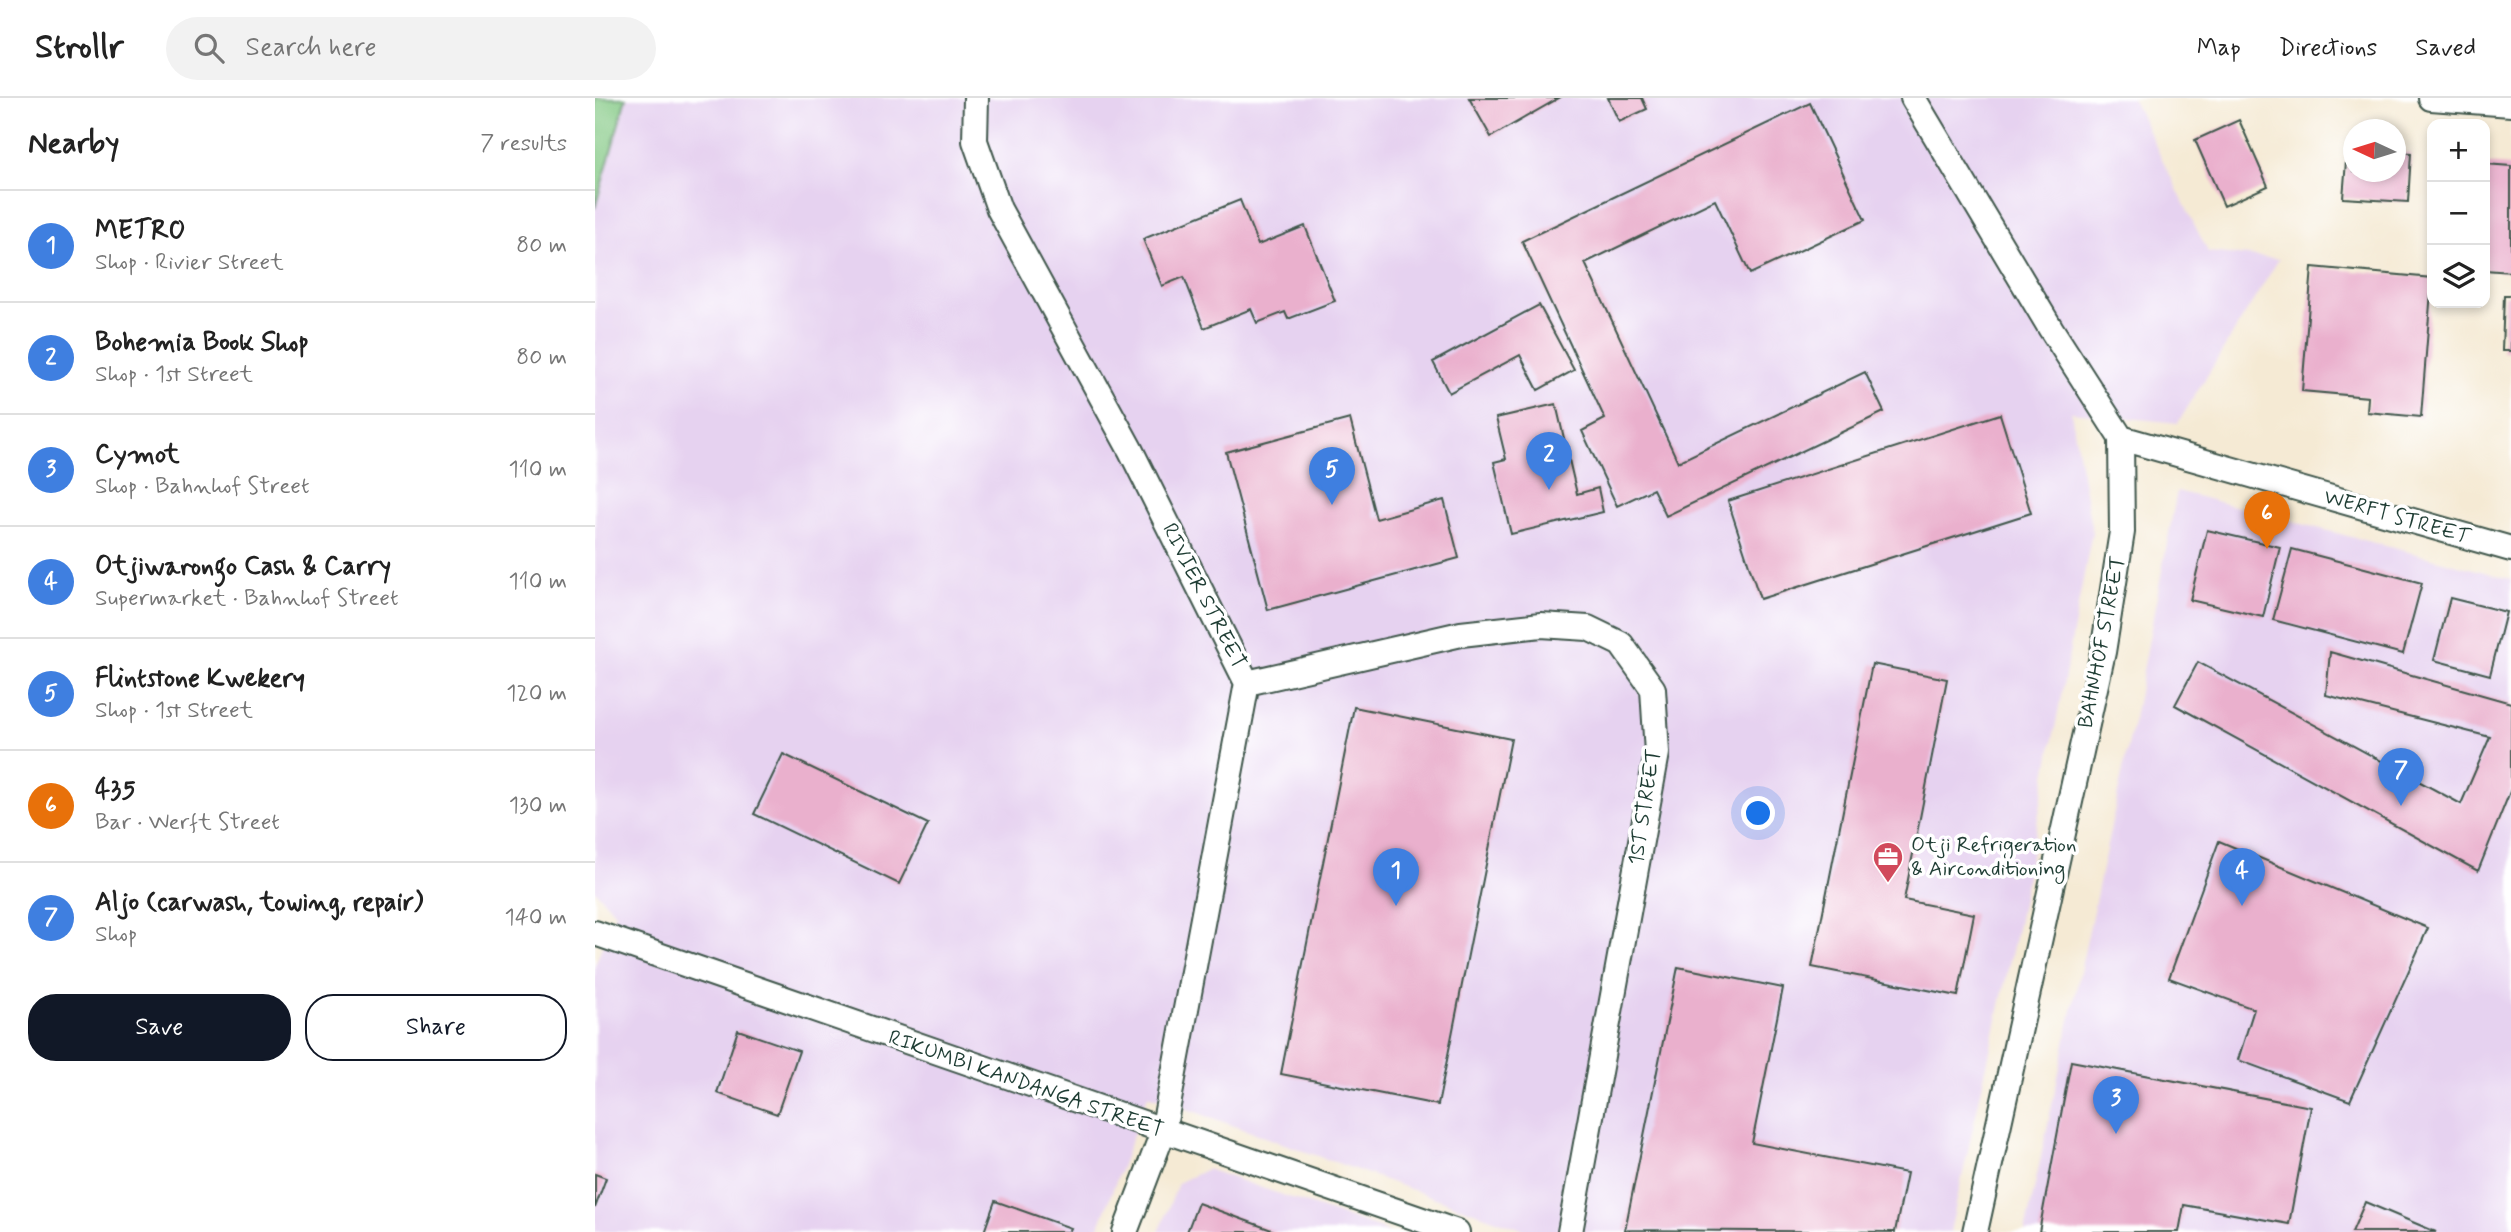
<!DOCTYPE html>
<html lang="en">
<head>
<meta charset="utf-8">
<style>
	:root { --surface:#fff; --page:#f2f2f2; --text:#222; --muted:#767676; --line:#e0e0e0; --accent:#111827 }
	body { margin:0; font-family:Mynerve,sans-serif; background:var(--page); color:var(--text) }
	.controls { position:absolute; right:21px; top:21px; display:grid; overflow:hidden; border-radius:14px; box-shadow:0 4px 10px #0003 }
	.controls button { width:63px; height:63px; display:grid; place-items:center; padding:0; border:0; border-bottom:2px solid var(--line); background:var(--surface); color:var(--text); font:35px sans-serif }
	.compass { position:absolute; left:1748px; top:21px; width:63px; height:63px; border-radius:50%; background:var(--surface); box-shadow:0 4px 10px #0003; rotate:274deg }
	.you { position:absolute; left:1164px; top:716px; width:24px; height:24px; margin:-18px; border:5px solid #fff; border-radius:50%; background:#1a73e8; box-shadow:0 0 0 10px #1a73e833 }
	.badge { display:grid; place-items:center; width:46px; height:46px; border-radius:50%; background:var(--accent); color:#fff; font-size:23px; font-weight:700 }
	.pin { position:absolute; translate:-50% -58px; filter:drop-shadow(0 2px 4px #0008) }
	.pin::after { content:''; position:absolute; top:37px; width:24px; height:21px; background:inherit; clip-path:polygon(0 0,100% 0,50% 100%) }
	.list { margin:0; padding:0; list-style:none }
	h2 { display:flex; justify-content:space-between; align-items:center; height:91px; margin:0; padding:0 28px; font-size:30px }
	h2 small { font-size:23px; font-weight:400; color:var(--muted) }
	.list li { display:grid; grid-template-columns:46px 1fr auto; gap:21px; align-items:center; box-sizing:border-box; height:112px; padding:0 28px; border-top:2px solid var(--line) }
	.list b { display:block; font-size:26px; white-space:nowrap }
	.list p { margin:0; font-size:23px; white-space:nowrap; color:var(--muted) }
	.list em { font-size:23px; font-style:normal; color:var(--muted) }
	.actions { display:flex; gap:14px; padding:21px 28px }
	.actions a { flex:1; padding:16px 0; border:2px solid var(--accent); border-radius:28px; text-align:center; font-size:24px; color:var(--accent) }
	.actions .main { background:var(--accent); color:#fff }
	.icon { flex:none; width:38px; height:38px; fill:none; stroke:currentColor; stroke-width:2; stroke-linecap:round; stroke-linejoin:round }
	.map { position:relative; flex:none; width:1916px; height:1134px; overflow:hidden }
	header { display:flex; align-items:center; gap:42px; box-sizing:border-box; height:98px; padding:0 35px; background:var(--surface); border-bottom:2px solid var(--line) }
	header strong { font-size:33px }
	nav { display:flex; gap:38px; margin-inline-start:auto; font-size:24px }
	.search { width:490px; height:63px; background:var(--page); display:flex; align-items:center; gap:18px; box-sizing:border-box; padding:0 24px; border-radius:38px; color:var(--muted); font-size:26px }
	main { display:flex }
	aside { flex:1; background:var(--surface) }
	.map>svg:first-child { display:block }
	.built { fill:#e6d2f0 }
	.green { fill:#82c883; stroke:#50825c; stroke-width:2 }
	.building { fill:#eab0cd }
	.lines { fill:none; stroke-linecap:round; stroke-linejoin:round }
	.minor-casing { stroke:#3f574c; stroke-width:28 }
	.minor { stroke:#fff; stroke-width:24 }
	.labels { text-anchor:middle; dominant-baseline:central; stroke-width:7; stroke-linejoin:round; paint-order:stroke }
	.street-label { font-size:21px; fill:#1f3d34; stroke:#fff }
	.poi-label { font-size:21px; fill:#1f3d34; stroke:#fff; text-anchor:start }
</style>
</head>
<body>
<header>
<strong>Strollr</strong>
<div class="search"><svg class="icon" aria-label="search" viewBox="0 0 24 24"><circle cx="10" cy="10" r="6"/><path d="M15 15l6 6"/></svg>Search here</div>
<nav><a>Map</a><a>Directions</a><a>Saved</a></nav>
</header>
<main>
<aside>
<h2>Nearby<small>7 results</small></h2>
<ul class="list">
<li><span class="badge" style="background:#3f7fe0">1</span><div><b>METRO</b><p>Shop · Rivier Street</p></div><em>80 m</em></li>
<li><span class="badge" style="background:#3f7fe0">2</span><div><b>Bohemia Book Shop</b><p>Shop · 1st Street</p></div><em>80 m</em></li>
<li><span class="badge" style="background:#3f7fe0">3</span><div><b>Cymot</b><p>Shop · Bahnhof Street</p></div><em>110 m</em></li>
<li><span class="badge" style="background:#3f7fe0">4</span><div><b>Otjiwarongo Cash &amp; Carry</b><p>Supermarket · Bahnhof Street</p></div><em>110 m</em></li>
<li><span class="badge" style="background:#3f7fe0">5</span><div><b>Flintstone Kwekery</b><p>Shop · 1st Street</p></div><em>120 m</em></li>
<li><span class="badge" style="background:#e8710a">6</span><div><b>435</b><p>Bar · Werft Street</p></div><em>130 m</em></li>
<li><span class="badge" style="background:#3f7fe0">7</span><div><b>Aljo (carwash, towing, repair)</b><p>Shop</p></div><em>140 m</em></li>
</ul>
<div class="actions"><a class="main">Save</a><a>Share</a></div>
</aside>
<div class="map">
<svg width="1916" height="1134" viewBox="0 0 1916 1134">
	<rect width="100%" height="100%" fill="#fff"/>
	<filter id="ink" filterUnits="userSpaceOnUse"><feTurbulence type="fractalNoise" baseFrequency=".0143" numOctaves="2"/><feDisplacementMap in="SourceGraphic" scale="14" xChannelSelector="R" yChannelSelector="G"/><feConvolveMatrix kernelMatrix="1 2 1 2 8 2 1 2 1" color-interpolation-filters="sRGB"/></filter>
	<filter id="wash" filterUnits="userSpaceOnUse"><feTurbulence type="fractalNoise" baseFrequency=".00686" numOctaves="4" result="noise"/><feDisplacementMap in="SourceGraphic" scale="28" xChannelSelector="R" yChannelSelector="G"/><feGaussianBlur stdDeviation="1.57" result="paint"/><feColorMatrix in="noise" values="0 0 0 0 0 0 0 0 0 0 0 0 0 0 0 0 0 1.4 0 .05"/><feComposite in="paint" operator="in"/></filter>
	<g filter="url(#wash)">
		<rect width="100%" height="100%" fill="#f5ead4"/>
		<path class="built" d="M31,0H1537L1613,154L1684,161L1583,325L1476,314L1497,434L1424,821L1355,1134H935L553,997L502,1134H0V867L20,815L0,792V110Z
			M1582,393L1916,481V1134H1430L1540,615Z
			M612,1071L795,1134H564L583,1085Z"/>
		<path class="green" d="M0,0H31L0,110Z"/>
		<g id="blocks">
			<path class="building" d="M874,0H964L896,39Z
				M1013,0H1047L1052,11L1024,24Z
				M1215,5L1270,122L1155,176L1120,102L990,165L1083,364L1270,274L1289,314L1071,418L1058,391L1022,408L987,333L1010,321L927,143Z
				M1644,22L1673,88L1629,108L1600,42Z
				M1752,51H1758V74H1800V54L1816,55L1813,104L1748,100Z
				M1890,66L1916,68V174L1890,172Z
				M645,102L663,147L710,128L740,203L693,221L690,214L662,225L656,211L609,230L589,179L567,188L548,141Z
				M1717,169L1837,180L1826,319L1772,314L1773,299L1707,293Z
				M1909,197H1916V253H1907Z
				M944,207L979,272L943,292L925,257L854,295L838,264Z
				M961,306L982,396L1003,390L1008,414L916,436L899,364L911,361L901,320Z
				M1405,316L1436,415L1165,501L1133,403Z
				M755,321L781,421L849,402L864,460L673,512L631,354Z
				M1612,432L1685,449L1668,519L1595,502Z
				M1697,451L1827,485L1808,556L1678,522Z
				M1855,500L1911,514L1895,577L1839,562Z
				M1735,554L1916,605V691L1883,773L1580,607L1603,564L1866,706L1895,639L1731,597Z
				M1277,566L1352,581L1309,802L1379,816L1363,898L1217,869Z
				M759,609L916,641L843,1007L686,976Z
				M188,656L333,726L304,786L159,716Z
				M1624,743L1833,830L1755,1003L1643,962L1659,911L1574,880Z
				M1083,869L1188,890L1157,1045L1312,1075L1300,1134L1030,1132Z
				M143,932L204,953L182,1016L122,995Z
				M1476,963L1716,1009L1694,1126L1589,1107L1584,1134H1444Z
				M0,1076L11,1080L0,1110Z
				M400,1103L476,1130L474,1134H389Z
				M1770,1104L1841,1134H1757Z
				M603,1105L682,1134H592Z"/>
		</g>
	</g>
	<g filter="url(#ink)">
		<use href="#blocks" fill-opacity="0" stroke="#3f574c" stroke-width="2"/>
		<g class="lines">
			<g class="minor-casing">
				<path id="minor" d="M381,0L380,43L404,111L535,351L652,585L568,1034L530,1134
					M1318,0L1456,231L1526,340L1527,434L1508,554L1380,1134
					M1836,0L1916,6
					M1526,340L1916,451
					M652,585L866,536L946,527L993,530L1026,546L1058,591L1062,655L975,1134
					M0,835L862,1134"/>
			</g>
			<use href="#minor" class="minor"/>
		</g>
	</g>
	<defs>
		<g id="office-pin" transform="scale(1.575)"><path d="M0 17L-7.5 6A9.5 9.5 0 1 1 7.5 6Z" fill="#d1495b" stroke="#fff"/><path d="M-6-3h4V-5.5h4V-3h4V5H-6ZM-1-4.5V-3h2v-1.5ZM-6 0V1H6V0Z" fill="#fff"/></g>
	</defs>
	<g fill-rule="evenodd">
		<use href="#office-pin" x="1293" y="759"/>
	</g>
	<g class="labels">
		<g class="street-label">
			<text transform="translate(1802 419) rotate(16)">WERFT STREET</text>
			<text transform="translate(609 498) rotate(63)">RIVIER STREET</text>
			<text transform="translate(1507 544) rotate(-79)">BAHNHOF STREET</text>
			<text transform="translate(1050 709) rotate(-81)">1ST STREET</text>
			<text transform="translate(431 986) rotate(19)">RIKUMBI KANDANGA STREET</text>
		</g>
		<g class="poi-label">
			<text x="1316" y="747">Otji Refrigeration<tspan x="1316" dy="24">&amp; Airconditioning</tspan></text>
		</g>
	</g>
</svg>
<div class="controls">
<button>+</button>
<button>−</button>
<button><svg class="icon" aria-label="layers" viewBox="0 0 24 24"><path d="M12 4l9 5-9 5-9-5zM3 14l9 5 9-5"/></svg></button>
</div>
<svg class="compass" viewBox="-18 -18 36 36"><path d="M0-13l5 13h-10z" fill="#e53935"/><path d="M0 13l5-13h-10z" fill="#767676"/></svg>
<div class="you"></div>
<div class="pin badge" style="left:801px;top:808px;background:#3f7fe0">1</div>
<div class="pin badge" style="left:954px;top:392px;background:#3f7fe0">2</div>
<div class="pin badge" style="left:1521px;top:1036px;background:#3f7fe0">3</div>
<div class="pin badge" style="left:1647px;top:808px;background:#3f7fe0">4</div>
<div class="pin badge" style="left:737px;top:407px;background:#3f7fe0">5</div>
<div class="pin badge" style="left:1672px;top:451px;background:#e8710a">6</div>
<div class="pin badge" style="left:1806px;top:708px;background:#3f7fe0">7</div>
</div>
</main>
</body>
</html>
